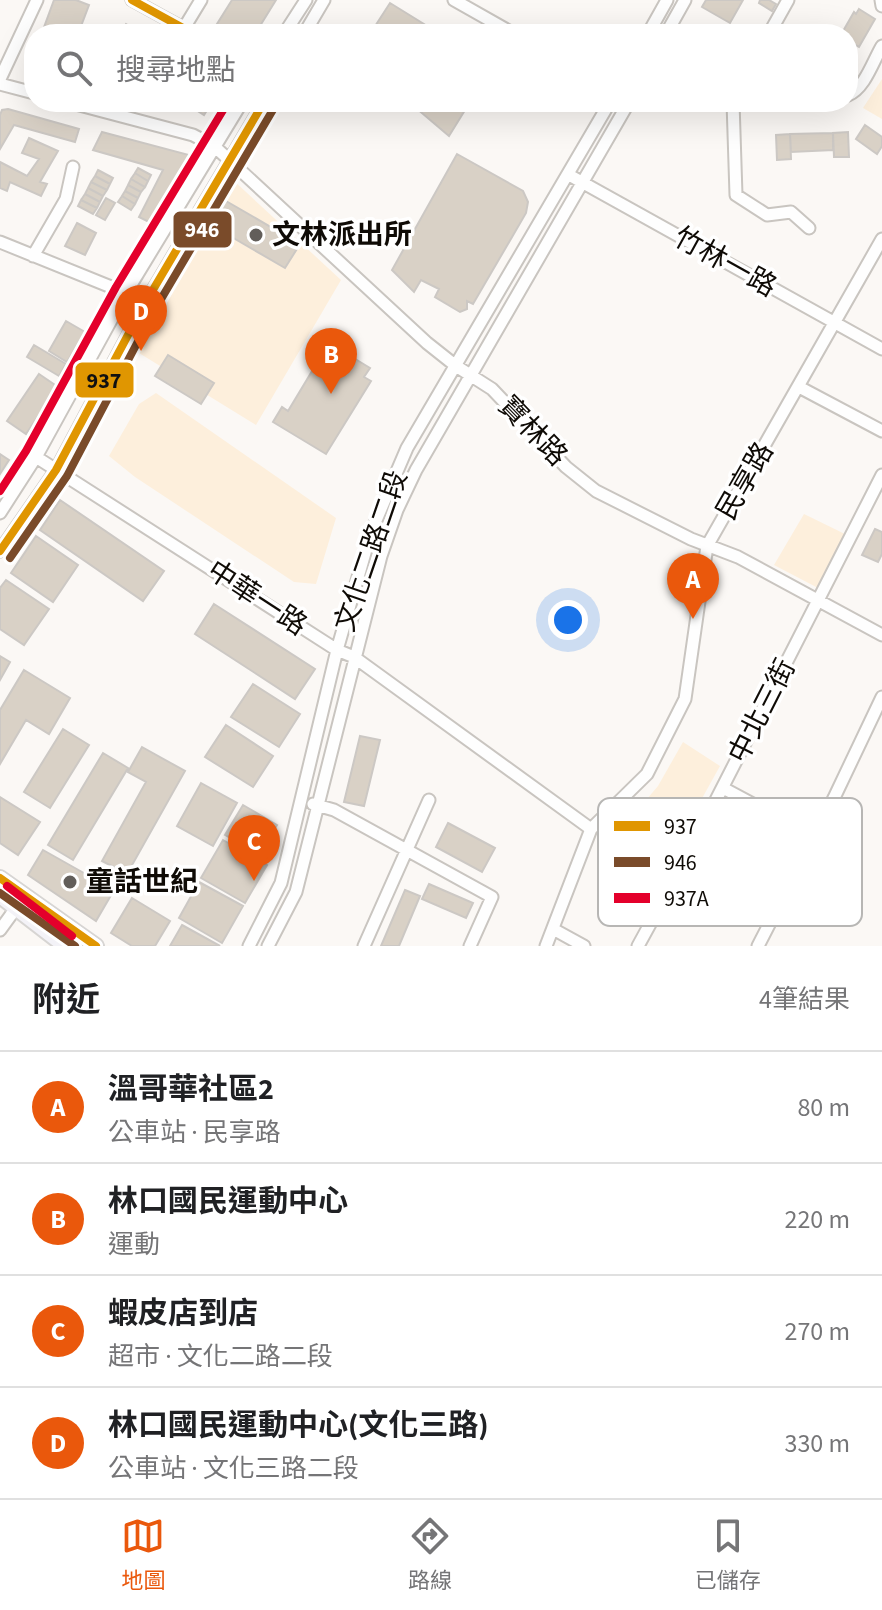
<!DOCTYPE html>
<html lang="zh-TW">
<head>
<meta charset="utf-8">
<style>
	:root { --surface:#fff; --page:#f2f2f2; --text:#202124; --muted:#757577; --line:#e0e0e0; --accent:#ea580c }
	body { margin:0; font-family:"Source Sans 3","Noto Sans TC",sans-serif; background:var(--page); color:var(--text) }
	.you { position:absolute; left:568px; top:620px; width:28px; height:28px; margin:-20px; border:6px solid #fff; border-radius:50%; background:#1a73e8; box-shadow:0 0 0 12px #1a73e833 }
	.badge { display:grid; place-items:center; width:52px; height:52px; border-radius:50%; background:var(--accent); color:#fff; font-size:26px; font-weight:700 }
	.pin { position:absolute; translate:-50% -66px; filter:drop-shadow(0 2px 4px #0008) }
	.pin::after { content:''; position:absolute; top:42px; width:28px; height:24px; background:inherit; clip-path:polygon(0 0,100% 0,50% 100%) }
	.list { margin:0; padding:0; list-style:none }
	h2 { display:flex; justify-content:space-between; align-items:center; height:104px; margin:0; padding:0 32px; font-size:34px }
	h2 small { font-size:26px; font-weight:400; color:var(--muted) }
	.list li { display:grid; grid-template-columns:52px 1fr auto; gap:24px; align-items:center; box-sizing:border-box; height:112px; padding:0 32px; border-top:2px solid var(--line) }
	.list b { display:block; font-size:30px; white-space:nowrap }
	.list p { margin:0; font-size:26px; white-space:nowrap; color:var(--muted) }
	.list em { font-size:26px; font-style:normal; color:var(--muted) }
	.icon { flex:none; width:44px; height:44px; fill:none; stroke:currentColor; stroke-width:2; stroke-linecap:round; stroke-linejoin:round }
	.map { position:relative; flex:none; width:882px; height:946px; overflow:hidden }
	.search { position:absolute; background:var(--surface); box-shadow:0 8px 32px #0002; left:24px; right:24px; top:24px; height:88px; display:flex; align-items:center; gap:20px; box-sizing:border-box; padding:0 28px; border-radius:32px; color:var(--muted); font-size:30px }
	.sheet { height:552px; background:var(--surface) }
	nav { display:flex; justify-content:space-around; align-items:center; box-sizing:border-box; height:112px; border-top:2px solid var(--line); background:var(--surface); font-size:22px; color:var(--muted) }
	nav a { display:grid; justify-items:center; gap:4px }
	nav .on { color:var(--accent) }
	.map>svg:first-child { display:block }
	.green { fill:#fdefdc }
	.building { fill:#d9d1c6; stroke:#ccc8c4; stroke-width:2 }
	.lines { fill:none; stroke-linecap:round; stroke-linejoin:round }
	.minor-casing { stroke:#c9c5c0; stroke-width:15 }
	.major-casing { stroke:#d7d5d3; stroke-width:18 }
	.minor { stroke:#fefefe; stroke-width:11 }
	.major { stroke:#f3f2f7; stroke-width:14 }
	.bus-1-casing { stroke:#fff; stroke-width:14 }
	.bus-2-casing { stroke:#fff; stroke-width:14 }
	.bus-3-casing { stroke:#fff; stroke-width:14 }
	.bus-1 { stroke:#e09601; stroke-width:8 }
	.bus-2 { stroke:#7a4b2a; stroke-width:8 }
	.bus-3 { stroke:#e4002b; stroke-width:8 }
	.poi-dot { fill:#625e5a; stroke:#fff; stroke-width:3 }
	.labels { text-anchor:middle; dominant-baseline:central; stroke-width:7; stroke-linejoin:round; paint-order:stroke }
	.poi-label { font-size:28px; font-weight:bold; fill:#0f0b06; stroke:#fff; text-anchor:start }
	.street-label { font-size:28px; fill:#0f0b06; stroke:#fff }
	.key { fill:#fff; stroke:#b7b6b4; stroke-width:2 }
	.key-label { font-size:22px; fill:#0f0b06 }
	.line-badge { stroke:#fff; stroke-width:3 }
	.badge-label { font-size:22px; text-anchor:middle; font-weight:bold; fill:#fff }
	.pale-badge-label { font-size:22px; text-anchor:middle; font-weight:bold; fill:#111 }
</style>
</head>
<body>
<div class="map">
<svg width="882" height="946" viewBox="0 0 882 946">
	<rect width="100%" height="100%" fill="#fbf8f5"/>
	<path class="green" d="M882,79V119L863,108Z
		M232,179L341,280L256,425L139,353Z
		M156,393L336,518L316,584L294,582L135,477L109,456L139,404Z
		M804,514L849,536L823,586L818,588L774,565Z
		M683,742L720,766L665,865L613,839L658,786Z"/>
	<path class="building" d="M54,0H76L89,5L78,34H53L43,30Z
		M232,0H276L255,34H234L217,24Z
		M706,0H743L730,23L702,7Z
		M760,0H769L776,4L772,11L759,3Z
		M390,3L440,34H370Z
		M859,9L875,19L859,47L848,41V34L842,33L854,12L856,14Z
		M126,24L143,34H120Z
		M184,102H212L204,115Z
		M409,102H470L449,136Z
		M8,109L79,129L75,142L14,125L0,149V115L2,110Z
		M865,125L882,137V146L877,154L856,139Z
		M102,132L189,155L194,164L161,228L139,217L163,170L93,150Z
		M848,132L849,157H834L833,133Z
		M833,133V150L791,152L790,134Z
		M790,134L791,159L777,160L776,135Z
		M29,138L58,151L40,182L47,184L41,196L10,182L7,191L0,188V162L27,176L39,159L22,153Z
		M457,154L523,191L528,202L526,213L473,304L467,301V309L460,312L435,297L439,289L421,280L414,292L392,270Z
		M138,168L151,175L148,181L135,173Z
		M98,170L113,178L110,184L95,176Z
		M135,173L148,181L145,187L131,179Z
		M95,176L110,184L107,190L91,182Z
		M131,179L145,187L141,192L128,185Z
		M91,182L107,190L103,196L88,188Z
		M128,185L141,192L138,198L125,191Z
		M88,188L103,196L100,202L85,194Z
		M125,191L138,198L135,204L122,196Z
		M85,194L100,202L97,208L81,200Z
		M122,196L135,204L131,210L118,202Z
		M106,198L115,203L105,220L96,215Z
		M81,200L97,208L93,214L78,206Z
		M226,201L300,244L285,268L211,225Z
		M77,223L96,233L85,255L65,246Z
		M66,321L85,332L67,362L49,351Z
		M329,343L370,368L364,377L371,381L326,454L273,422L282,407L288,411Z
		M34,345L66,364L59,376L27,357Z
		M168,355L214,383L201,404L155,376Z
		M39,374L58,387L26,434L7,421Z
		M0,454L9,460L0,474Z
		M60,500L164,571L143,601L40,530Z
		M875,529L882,532V554L878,562L862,555Z
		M36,536L78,565L53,602L11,573Z
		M6,580L49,609L24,645L0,629V588Z
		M214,604L315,669L295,699L195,634Z
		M0,656L10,662L0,680Z
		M24,670L70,698L49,734L26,720L0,764V710Z
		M253,684L300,714L279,747L231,717Z
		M226,725L273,756L253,787L205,757Z
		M63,729L89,745L50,808L24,792Z
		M360,736L380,740L364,806L344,802Z
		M142,747L185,771L127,874L102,861L146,782L128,772Z
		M103,753L128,768L73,860L48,845Z
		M201,783L237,803L213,846L177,826Z
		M0,797L40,822L18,855L0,843Z
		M243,805L277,825L259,854L225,835Z
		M448,823L495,848L482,872L436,847Z
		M223,840L267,865L245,903L201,878Z
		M43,850L114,890L96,921L28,875Z
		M199,882L243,906L222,943L179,918Z
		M429,884L473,903L466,918L422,899Z
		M405,890L420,896L399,946H381Z
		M132,898L170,921L155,946H132L111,933Z
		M182,925L220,946H170Z"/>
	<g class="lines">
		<g class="minor-casing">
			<path id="minor" d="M132,0L194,34
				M454,0L514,34
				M881,0L882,6
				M184,28L201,0
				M284,34L306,0
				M304,34L324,0
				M648,34L667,0
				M666,34L685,0
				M769,34L788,0
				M0,79L37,0
				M0,84L34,93
				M848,95C865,88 873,61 882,46
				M68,102L193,135L214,146L427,343L456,366L492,389L566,467L596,491L691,539L738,557L882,635
				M639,102H698
				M733,102L736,195L767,215L791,212L809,228
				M569,175L882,349
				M0,242L126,293L144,305
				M33,256L66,199L73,167
				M799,387L882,431
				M36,457L337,650L354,657L591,829
				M0,513L36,457L126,293L242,102
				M0,551L56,470L144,305L264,102
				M723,788L814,837
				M313,804L334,810L492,897L470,946
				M553,929L584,946
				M0,930L16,908
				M249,946L281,883L337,650L371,532L407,448L610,102
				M268,946L296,892L381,556L397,510L416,470L629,102
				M364,946L429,800
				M546,946L591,829L647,774L685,699L707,546L882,239
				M638,946L690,851L882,475
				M758,946L834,798L882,697"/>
		</g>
		<g class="major-casing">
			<path id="major" d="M0,878L96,946
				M0,896L65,946"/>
		</g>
		<use href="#minor" class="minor"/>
		<use href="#major" class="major"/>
		<g class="bus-1-casing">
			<path id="bus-1" d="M132,0L194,34
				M0,551L56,470L144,305L264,102
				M0,878L96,946"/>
		</g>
		<g class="bus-2-casing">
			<path id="bus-2" d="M10,558L67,476L154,311L274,108
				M0,893L75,946"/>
		</g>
		<g class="bus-3-casing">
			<path id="bus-3" d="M0,491L26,451L116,287L228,102
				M7,886L72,936"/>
		</g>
		<use href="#bus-1" class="bus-1"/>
		<use href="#bus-2" class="bus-2"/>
		<use href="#bus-3" class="bus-3"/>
	</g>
	<g class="poi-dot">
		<circle cx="256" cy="235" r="8"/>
		<circle cx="70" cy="882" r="8"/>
	</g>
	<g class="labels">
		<g class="poi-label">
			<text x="272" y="235">文林派出所</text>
			<text x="86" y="882">童話世紀</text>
		</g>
		<g class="street-label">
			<text transform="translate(725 262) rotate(29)">竹林一路</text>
			<text transform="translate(533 431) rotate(46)">寶林路</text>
			<text transform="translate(745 481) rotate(-60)">民享路</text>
			<text transform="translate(371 551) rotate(-71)">文化二路二段</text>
			<text transform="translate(257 598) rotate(33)">中華一路</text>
			<text transform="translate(762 711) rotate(-63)">中北三街</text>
		</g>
	</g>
	<rect x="598" y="798" width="264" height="128" rx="12" class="key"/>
	<rect x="614" y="821" width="36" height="10" fill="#e09601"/>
	<rect x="614" y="857" width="36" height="10" fill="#7a4b2a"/>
	<rect x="614" y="893" width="36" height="10" fill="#e4002b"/>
	<g class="key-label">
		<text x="664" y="834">937</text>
		<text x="664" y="870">946</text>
		<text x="664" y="906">937A</text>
	</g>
	<g class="line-badge">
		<rect x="172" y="210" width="61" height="39" rx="8" fill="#7a4b2a"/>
		<rect x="74" y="361" width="61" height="38" rx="8" fill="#e09601"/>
	</g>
	<g class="badge-label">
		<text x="202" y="237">946</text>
	</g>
	<g class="pale-badge-label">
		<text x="104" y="388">937</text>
	</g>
</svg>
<div class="you"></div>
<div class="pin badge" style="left:693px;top:619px">A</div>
<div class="pin badge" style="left:331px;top:394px">B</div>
<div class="pin badge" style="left:254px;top:881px">C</div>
<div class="pin badge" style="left:141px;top:351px">D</div>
<div class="search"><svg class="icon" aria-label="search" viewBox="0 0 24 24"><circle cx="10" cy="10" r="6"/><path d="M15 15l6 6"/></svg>搜尋地點</div>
</div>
<section class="sheet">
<h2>附近<small>4筆結果</small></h2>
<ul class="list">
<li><span class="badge">A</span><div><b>溫哥華社區2</b><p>公車站 · 民享路</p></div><em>80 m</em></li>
<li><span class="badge">B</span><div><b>林口國民運動中心</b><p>運動</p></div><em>220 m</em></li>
<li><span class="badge">C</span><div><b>蝦皮店到店</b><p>超市 · 文化二路二段</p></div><em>270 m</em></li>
<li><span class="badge">D</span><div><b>林口國民運動中心(文化三路)</b><p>公車站 · 文化三路二段</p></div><em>330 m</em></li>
</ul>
</section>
<nav>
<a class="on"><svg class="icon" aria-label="map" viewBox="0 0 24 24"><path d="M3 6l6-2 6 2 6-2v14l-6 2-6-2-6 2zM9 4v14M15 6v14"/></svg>地圖</a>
<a><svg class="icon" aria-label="directions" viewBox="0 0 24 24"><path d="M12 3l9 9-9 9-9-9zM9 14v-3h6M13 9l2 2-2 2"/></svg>路線</a>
<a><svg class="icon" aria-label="saved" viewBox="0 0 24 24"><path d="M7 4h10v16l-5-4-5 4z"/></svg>已儲存</a>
</nav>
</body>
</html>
